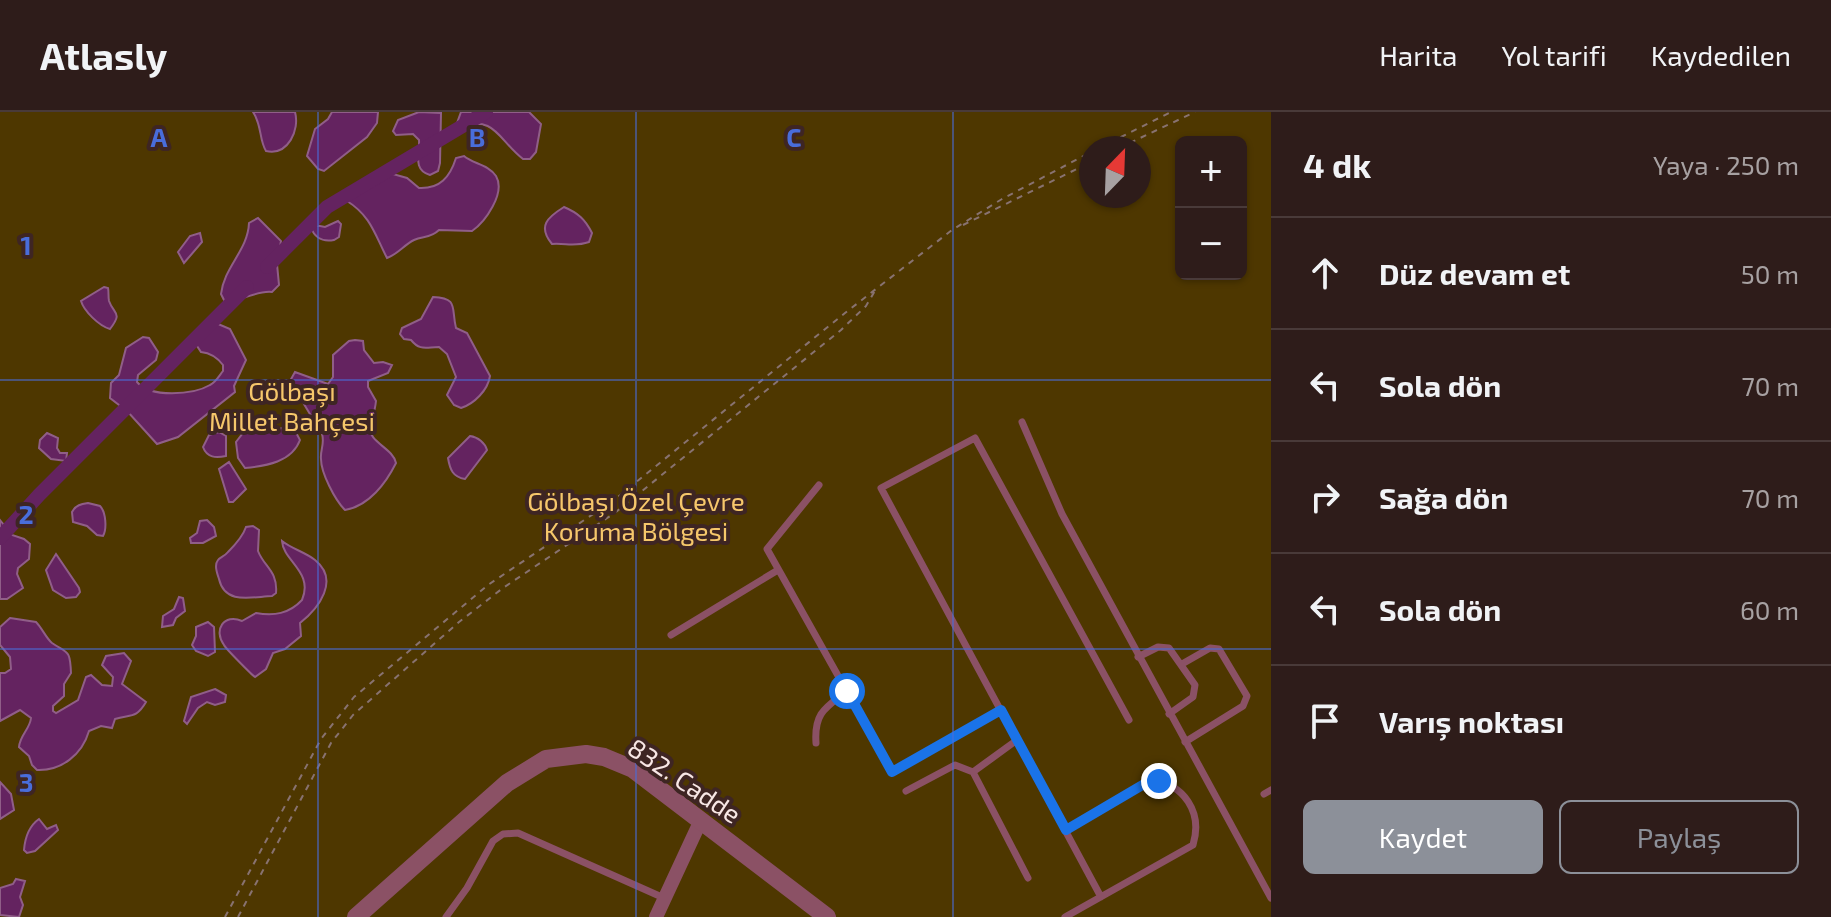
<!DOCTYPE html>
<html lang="tr">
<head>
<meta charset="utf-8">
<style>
	:root { --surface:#2e1c1a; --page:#3a2927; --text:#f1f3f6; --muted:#a7a1a2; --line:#493a39; --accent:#8c9099 }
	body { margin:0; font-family:"Exo 2",sans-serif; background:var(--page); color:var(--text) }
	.controls { position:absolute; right:24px; top:24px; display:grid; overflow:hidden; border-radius:12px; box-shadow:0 2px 6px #0004 }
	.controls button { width:72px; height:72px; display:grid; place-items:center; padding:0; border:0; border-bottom:2px solid var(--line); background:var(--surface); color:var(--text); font:40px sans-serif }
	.compass { position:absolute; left:1079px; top:24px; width:72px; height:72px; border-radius:50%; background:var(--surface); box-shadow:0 2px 6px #0004; rotate:23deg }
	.stop { position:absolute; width:24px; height:24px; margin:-18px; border:6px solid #1a73e8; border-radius:50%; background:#fff }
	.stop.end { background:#1a73e8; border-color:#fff; box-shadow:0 2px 8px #0008 }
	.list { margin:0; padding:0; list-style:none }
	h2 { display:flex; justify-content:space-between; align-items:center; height:104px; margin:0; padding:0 32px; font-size:34px }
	h2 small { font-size:26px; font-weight:400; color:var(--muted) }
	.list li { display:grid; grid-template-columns:52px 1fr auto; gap:24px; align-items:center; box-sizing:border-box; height:112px; padding:0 32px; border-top:2px solid var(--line) }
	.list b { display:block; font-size:30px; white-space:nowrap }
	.list em { font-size:26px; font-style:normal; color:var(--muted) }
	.actions { display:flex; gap:16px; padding:24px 32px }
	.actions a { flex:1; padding:18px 0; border:2px solid var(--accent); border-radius:12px; text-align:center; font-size:28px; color:var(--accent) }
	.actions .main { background:var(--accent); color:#fff }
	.icon { flex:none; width:44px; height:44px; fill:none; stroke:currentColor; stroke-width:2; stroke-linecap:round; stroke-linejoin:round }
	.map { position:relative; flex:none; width:1271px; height:805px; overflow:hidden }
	header { display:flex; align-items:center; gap:48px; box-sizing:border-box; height:112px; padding:0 40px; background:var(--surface); border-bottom:2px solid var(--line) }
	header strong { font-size:38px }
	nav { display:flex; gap:44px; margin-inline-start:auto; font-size:28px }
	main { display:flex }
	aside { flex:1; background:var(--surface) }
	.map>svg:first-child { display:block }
	.green { fill:#4e3700; fill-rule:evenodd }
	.water { fill:#642360; stroke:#905e88; stroke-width:2 }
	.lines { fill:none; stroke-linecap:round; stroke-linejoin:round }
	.canal { stroke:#642360; stroke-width:14 }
	.path { stroke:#887270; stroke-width:2; stroke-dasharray:6 6; stroke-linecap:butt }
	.service { stroke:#8b5165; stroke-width:7 }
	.minor { stroke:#8b5165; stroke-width:14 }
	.tertiary { stroke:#8b5165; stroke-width:18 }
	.route { stroke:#1a73e8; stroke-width:10 }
	.grid { fill:none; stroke:#496ddb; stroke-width:2; stroke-opacity:0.55 }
	.labels { text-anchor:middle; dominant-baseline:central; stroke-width:8; stroke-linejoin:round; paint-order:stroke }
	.park-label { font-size:26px; fill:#f6c76b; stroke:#3e2523 }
	.street-label { font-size:26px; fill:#f8e7e5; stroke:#3e2523 }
	.grid-label { font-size:26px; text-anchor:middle; font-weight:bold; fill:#496ddb; stroke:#3e2523; stroke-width:8; stroke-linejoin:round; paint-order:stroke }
</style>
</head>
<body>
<header>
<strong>Atlasly</strong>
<nav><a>Harita</a><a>Yol tarifi</a><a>Kaydedilen</a></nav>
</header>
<main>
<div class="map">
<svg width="1271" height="805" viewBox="0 0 1271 805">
	<rect width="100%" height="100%" fill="#3e2523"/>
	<path class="green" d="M0,0H1271V805H0ZM1181,30H1241V162H1181ZM1091,36H1139V84H1091Z"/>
	<path class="water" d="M253,0H295C300,18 288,44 266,39C259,28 262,13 253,0Z
		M332,0H378L377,11L367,25L324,59L318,57L307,44L315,17L328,7Z
		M419,0L441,1L440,51L438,59L430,63C412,58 420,41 419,28L413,22L396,23L393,19L398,8Z
		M461,0H529L541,12L536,40L530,47H523C499,29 495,2 460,15L457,11Z
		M464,44C473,52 488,52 496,64C506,81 485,110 472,119L439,118C431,126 423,124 414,128C404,133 398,142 387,146C375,123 371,104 347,89L350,81L393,62L407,66L419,76C440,77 450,65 456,46Z
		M564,95C578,101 585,107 592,121L589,130C575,135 566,131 552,132C537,114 548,105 564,95Z
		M258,106L281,129L277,152L279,173L272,180C255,178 241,191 224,188L221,182C224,155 248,138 249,111Z
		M338,109L341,112L339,125L334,128C323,130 315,126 311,116L315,113L325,115Z
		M200,121L202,130L184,151L178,140L190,124Z
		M104,175L108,176C109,180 108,185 109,189C114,203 123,200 110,217C99,214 84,199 81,189Z
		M433,185C459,186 451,196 456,216L467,221L490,264C488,278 474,292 461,296L454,293L447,283L456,265L447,242L439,235C426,235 420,239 411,228L404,227L400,222L402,216L421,207Z
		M211,209L230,217L246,248L234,274L235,280L178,325L157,332L128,300L110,286L111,271L119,263L126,236L143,225L149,226L158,240L156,248L138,263L137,270C150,286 193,283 210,273C216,270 219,264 223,259V253C217,245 211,241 201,240L197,234C198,223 199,212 211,209Z
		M355,228L363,229L364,238L374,251L383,250L392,253L388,261L368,269V275L376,289C375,299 372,307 370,315C368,330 393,336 396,351C386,371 369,394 345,398C335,388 321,361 321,347C320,338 325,332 322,322L290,269L295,260L328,272L333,265V243L349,229Z
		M287,314L293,315L300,328C292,350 266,354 245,356L238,346L236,330L243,321L274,319Z
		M219,320L226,324V344C216,346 207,346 203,335L209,323Z
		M47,321L58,326L57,336L60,341H67L66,349L51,347L39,336L40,328Z
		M470,324C478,325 485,331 487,338L465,367C453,365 450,358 448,346Z
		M229,350L246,377L233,390H229L219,357Z
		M88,391L100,394C106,400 107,417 103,424L97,423L87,414L73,410L72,400C76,393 81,392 88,391Z
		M0,408L12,423L24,427L30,432L29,447L18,456L17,462L23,476L7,487H0Z
		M207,408L214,415L216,424L203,431H191L190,426L197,421L200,409Z
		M253,414L259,418L258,439C264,455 278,459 276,481L272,484C251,485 225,493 219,467C217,461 214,453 218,448C220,445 225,444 228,440C235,433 243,424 246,415Z
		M282,429C292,437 305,440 315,448C340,468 319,496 300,511L301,524L285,537L273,541L266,557L255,565C252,563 226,537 224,533C213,518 224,501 242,509L256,501C274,504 289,502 302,488C314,460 283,449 282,429Z
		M56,442L79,476L80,480L76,485L66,486L53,478L46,458Z
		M179,485L183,486L185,499L176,506L173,513L162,515L163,504L174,497Z
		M10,506L36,510C42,516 46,526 52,531C68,542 70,537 71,561L64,572V584L53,594V599L56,601L78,588L86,565L91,563L102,573L112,574L113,565L102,553L106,544L124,541L131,549L122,572L146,590C136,607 131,602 115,607L112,616L101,614L89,619C82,643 61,659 37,658L32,653L29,644L19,635C20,623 30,617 31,606L20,598L0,609V561H5L11,557L10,545L0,533V515Z
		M208,510L214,515L215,540L208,544L196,539L192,533L196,524V515Z
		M215,577L226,583L225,590L215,593L207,590L198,596L187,612L184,609L191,585Z
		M0,670L11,682L14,698L0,707Z
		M39,707L47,717L56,713L58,718L35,739L27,741L24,738C25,726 29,714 39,707Z
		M16,767L25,769L20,785L23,793L19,805L0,803V776L13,772Z"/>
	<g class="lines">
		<path class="canal" d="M267,155L327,95L486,0
			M0,426L39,383L247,175"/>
		<path class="path" d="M1099,36L1171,0
			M1119,36L1195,0
			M963,113L1091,50
			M225,805L321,627L354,585L488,473L614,388L845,201L952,118L1002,87L1091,40
			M238,805L331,631L353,603L459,510L503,476L616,400L841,218L866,194L876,177"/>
		<path class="service" d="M1022,310L1062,402L1271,786
			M819,373L767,437L892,660L1001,598
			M671,523L778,458
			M1138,545L1158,535L1169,536L1195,573L1193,585L1169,602
			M1182,552L1210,536L1219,537L1247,584L1243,594L1185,630
			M816,631C814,601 825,596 847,579
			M973,660L1028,766
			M906,679L955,653L973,660L1017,628
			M1264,682L1271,678
			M1101,785L881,376L975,326L1129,608
			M446,805L467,776L493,729L503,722L518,721L664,786
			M1065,805L1193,733C1203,700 1184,672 1151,668L1066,718"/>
		<path class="minor" d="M656,805L701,708"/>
		<path class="tertiary" d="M356,805L507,671L546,647L586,642L604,645L633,657L827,805"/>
	</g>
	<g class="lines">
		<path class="route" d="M847,579L892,660L1001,598L1066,718L1151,668L1159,669"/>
	</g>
	<path class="grid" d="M318,0V805M636,0V805M953,0V805M0,268H1271M0,537H1271"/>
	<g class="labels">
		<g class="park-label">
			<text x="292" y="278">Gölbaşı<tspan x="292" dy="30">Millet Bahçesi</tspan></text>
			<text x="636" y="388">Gölbaşı Özel Çevre<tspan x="636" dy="30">Koruma Bölgesi</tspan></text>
		</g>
		<g class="street-label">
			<text transform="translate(685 668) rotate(34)">832. Cadde</text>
		</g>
	</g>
	<g class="grid-label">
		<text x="159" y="35">A</text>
		<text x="477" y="35">B</text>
		<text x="794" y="35">C</text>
		<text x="26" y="143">1</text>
		<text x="26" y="412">2</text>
		<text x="26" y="680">3</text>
	</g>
</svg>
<div class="controls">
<button>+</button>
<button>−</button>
</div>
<svg class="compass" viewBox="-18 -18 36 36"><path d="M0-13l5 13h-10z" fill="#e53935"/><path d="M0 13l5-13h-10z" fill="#a7a1a2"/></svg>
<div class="stop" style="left:847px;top:579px"></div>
<div class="stop end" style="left:1159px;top:669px"></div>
</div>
<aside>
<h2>4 dk<small>Yaya · 250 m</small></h2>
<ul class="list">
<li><svg class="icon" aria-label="ahead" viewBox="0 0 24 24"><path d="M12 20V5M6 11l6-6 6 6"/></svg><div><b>Düz devam et</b></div><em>50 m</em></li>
<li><svg class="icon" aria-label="left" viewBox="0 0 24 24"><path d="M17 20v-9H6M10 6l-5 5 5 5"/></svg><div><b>Sola dön</b></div><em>70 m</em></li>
<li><svg class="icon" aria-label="right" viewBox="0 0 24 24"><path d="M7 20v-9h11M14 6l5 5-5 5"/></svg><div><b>Sağa dön</b></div><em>70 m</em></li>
<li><svg class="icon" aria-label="left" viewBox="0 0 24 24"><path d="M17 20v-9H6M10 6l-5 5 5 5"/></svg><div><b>Sola dön</b></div><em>60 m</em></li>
<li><svg class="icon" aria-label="arrive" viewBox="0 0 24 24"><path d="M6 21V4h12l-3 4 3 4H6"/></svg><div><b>Varış noktası</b></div></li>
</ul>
<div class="actions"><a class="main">Kaydet</a><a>Paylaş</a></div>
</aside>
</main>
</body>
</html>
